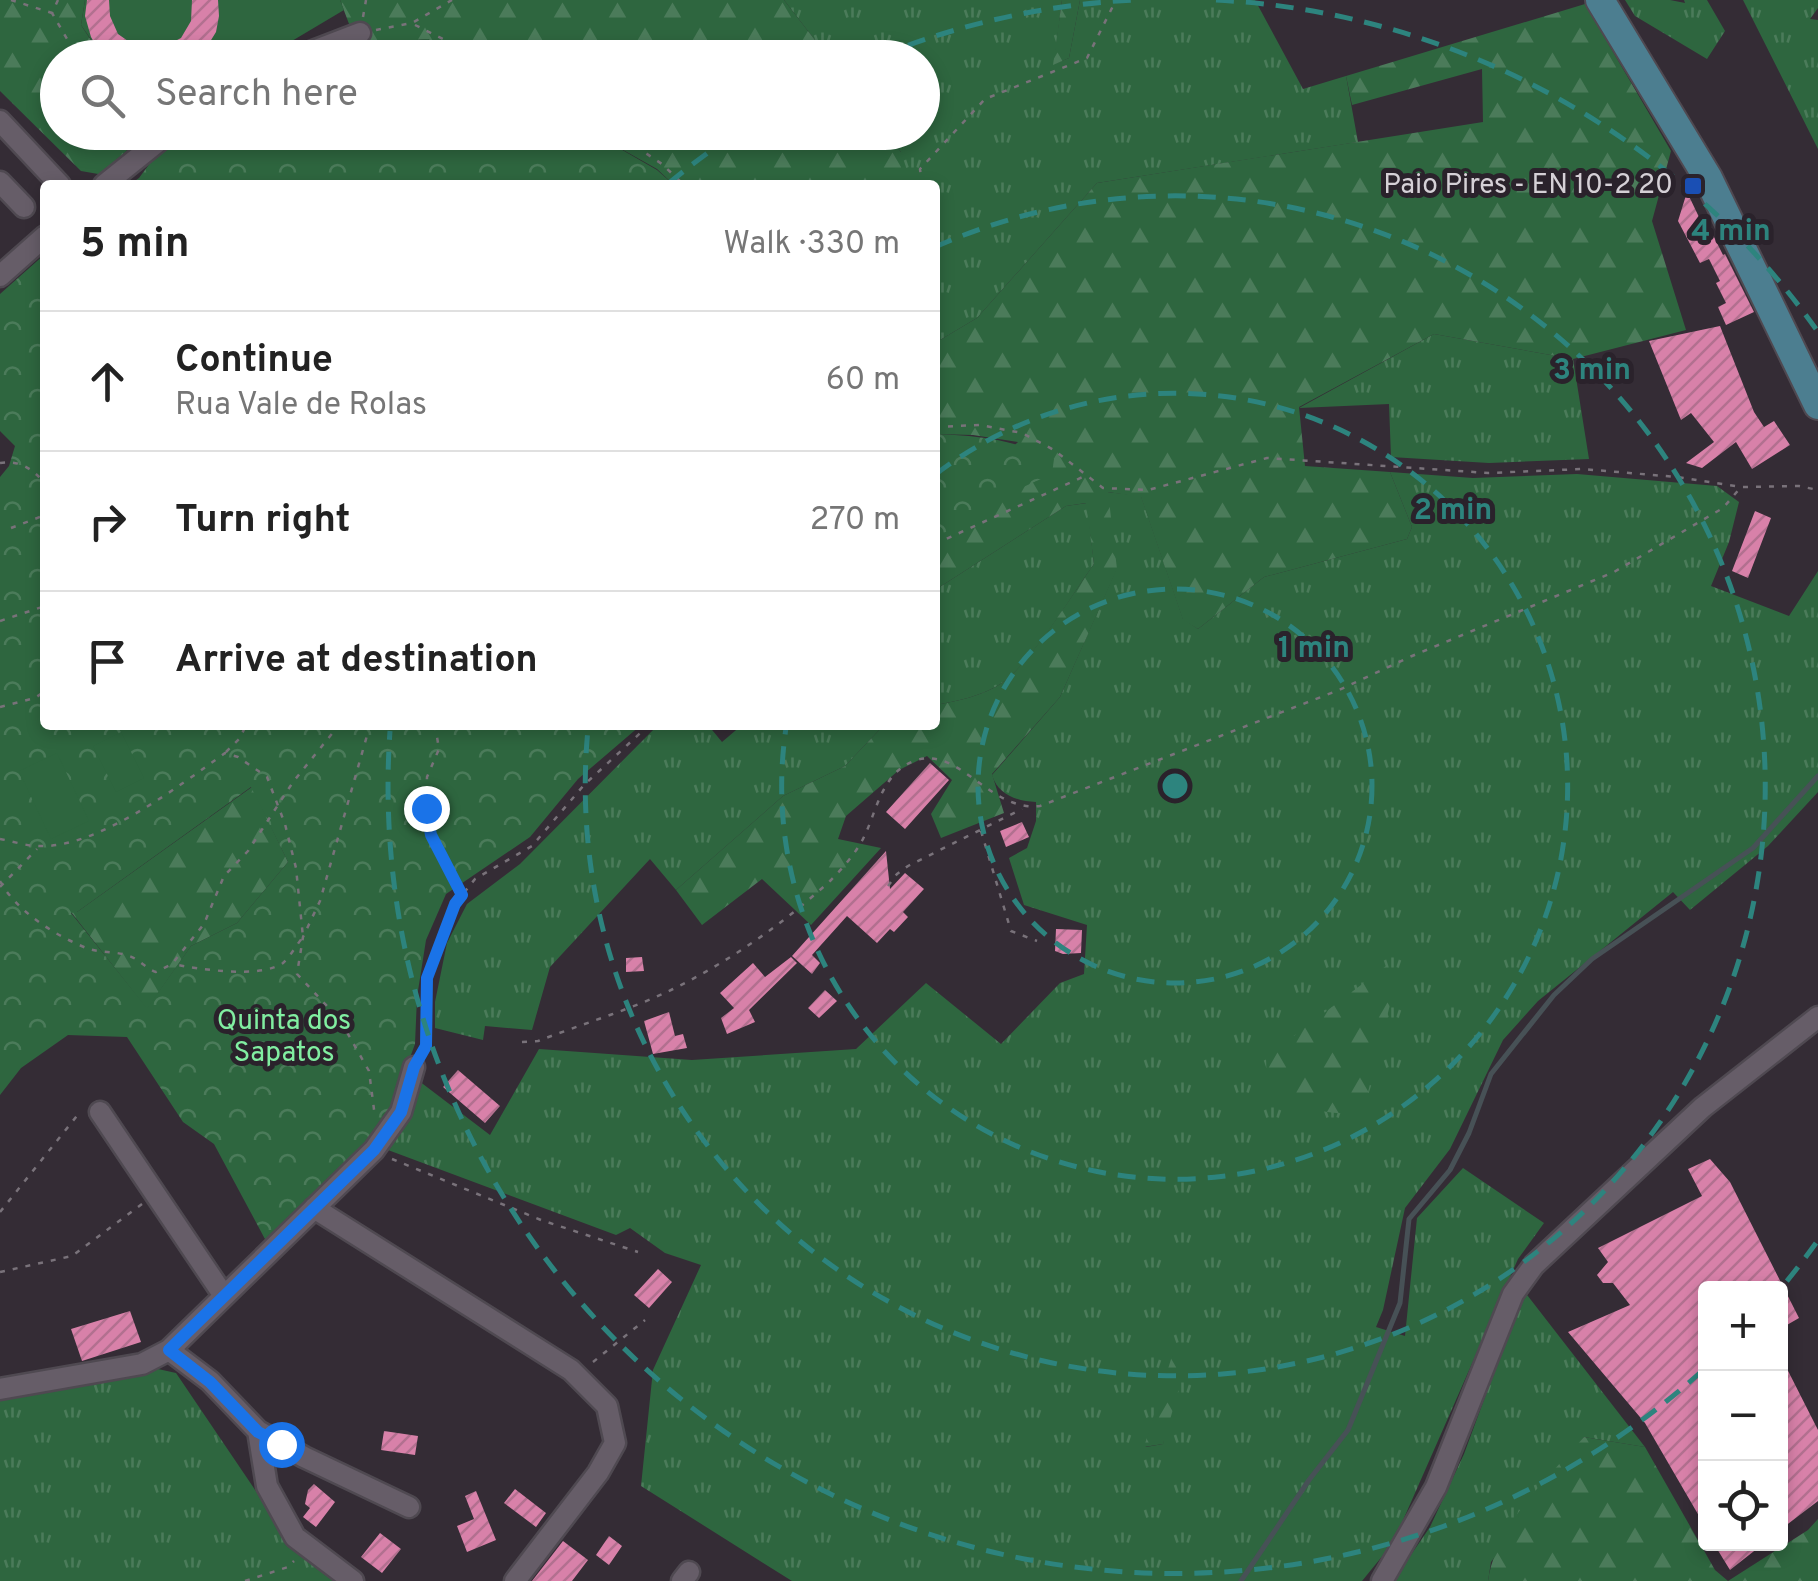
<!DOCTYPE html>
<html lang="en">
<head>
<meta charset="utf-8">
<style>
	:root { --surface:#fff; --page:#f2f2f2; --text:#222; --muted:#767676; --line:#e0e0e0 }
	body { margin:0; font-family:Overpass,sans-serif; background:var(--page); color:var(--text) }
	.controls { position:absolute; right:30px; bottom:30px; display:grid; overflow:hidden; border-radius:10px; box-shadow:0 5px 15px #0003 }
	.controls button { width:90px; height:90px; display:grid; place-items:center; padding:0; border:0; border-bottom:2px solid var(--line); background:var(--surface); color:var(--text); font:50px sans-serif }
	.stop { position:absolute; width:30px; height:30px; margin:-22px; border:8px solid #1a73e8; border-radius:50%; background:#fff }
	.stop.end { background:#1a73e8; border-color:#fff; box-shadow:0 2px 10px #0008 }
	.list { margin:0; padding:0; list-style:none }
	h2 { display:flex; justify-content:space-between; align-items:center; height:130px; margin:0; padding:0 40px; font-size:42px }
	h2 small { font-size:32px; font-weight:400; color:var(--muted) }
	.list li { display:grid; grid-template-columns:65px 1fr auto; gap:30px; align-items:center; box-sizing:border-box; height:140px; padding:0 40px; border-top:2px solid var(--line) }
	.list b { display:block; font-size:38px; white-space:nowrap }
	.list p { margin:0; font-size:32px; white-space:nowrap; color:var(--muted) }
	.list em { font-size:32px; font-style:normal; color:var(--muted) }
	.icon { flex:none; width:55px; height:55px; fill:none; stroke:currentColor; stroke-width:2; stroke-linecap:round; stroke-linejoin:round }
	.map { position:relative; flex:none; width:1818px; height:1581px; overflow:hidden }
	.search { position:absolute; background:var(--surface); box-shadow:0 5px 15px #0003; left:40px; top:40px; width:900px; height:110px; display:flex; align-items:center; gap:25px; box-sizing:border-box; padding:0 35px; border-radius:55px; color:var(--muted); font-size:38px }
	.panel { position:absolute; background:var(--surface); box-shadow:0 5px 15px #0003; left:40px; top:180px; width:900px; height:550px; border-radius:10px }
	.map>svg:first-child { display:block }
	.grass { fill:url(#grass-tufts); fill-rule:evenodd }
	.forest { fill:url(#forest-firs) }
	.park { fill:url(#park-crowns); fill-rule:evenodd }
	.garden { fill:#2e663f }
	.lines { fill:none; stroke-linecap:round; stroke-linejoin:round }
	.stream { stroke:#475156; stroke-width:5 }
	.building { fill:url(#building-hatch) }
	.minor-casing { stroke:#4f4951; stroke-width:25 }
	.major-casing { stroke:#4f4951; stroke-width:32 }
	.path { stroke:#79727a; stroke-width:2.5; stroke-dasharray:5 8; stroke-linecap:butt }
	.minor { stroke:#665d68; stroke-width:20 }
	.major { stroke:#4c7e90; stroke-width:28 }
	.route { stroke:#1a73e8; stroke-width:12 }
	.ring { fill:none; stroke:#2d847e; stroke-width:5; stroke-dasharray:18 12 }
	.transit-dot { fill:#1a4fb4; stroke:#2a222b; stroke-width:4 }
	.labels { text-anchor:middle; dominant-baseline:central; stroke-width:10; stroke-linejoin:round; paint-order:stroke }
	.poi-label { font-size:28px; fill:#d5d0d6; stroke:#2a222b; text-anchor:end }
	.park-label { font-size:28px; fill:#81eea1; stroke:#2a222b }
	.centre { fill:#2d847e; stroke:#2a222b; stroke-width:5 }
	.ring-label { font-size:30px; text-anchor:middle; font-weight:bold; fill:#2d847e; stroke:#2a222b; stroke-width:10; stroke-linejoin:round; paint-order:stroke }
</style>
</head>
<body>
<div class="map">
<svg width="1818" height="1581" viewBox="0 0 1818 1581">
	<defs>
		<pattern id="grass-tufts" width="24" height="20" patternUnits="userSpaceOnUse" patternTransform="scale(2.5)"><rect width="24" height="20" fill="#2e663f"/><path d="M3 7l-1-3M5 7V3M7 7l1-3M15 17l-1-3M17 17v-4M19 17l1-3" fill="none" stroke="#4b7b5a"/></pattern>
		<pattern id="forest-firs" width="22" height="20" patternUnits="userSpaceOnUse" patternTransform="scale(2.5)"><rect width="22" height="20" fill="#2e663f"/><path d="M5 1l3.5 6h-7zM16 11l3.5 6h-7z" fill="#4b7b5a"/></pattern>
		<pattern id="park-crowns" width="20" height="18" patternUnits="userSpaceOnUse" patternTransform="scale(2.5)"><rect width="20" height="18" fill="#2e663f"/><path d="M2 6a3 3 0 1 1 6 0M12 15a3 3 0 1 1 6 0" fill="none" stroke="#4b7b5a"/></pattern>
		<pattern id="building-hatch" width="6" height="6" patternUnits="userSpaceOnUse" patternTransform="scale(2.5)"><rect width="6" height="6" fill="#d881a9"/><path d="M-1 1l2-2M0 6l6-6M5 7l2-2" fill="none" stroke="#b2708f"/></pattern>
	</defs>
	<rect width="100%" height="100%" fill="#342c35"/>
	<path class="grass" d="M784,0H1062L1054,64L1069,58L1080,0H1255L1303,89L1346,76L1358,142L1097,183L977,318L935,343V185H901V152L886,133L922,132V58L828,57Z
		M1625,0H1670L1685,3L1684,0H1707L1725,31L1707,59L1635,16Z
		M1743,0H1818V8L1810,19L1818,20V149Z
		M1434,334L1573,359L1589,459L1489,463L1391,457L1389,404L1299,408Z
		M1390,472L1473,478L1577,474L1717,486L1739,502L1729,542L1711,586L1789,616L1818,571V792L1768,846L1690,910L1673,892L1538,1001L1503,1040L1450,1149L1405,1208L1383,1310L1376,1327L1405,1336L1417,1218L1463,1168L1544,1223L1518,1259L1393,1543L1362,1581H792L641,1486L653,1370L701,1265L665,1253L630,1228L616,1235L388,1150L419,1081L490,1135L539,1049L692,1060L856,1049L926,983L1001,1044L1060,983L1084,974L1087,925L1024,905L1009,858L1027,848L1036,821V802C1017,801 998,795 992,775L1060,697L1116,570L1107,492L1141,496L1183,619L1198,629L1264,577L1407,539L1412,527ZM1173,1356L1163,1444L1146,1447L1145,1446Z
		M1087,503L1094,564C1071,596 1033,661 1002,683C983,696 957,701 935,705V590L1066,506Z
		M658,725H708L722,742L742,725H884L845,766L783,796L676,890L650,859L550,967L532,1030L485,1026L483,1040L435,1028V1002L447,943L467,904L520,864Z
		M1524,1291L1645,1447L1584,1437L1491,1562L1488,1581H1393L1430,1527L1464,1454Z
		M149,1367L176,1373L287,1537L343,1581H0V1395Z"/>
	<path class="forest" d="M0,0H85L81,25L102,57L58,58V132L143,133L104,175L81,171L0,91Z
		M340,0H784L828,57H460L428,39L357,45Z
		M1062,0H1080L1069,58L1053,65Z
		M1585,4L1671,151L1652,221L1686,330L1573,359L1434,334L1299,407L1305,466L1390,472L1412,527L1407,539L1264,577L1198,629L1183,620L1141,497L1108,492L1117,569L1060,697L992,774L1004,813L941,838L931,814L952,780L927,756L899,770L846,816L838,839L881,848L811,925L762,879L702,925L676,890L783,796L845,766L884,725H935V705C957,701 983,696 1002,683C1032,661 1071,596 1094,564L1086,503L1066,506L935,590V521L1018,442L973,435L935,434V343L977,318L1097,183L1483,122L1482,69L1352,105L1346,76Z
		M593,133H886L901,152V185H674L657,169Z
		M252,787L288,862L237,923L191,946L147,1009L71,912H77Z
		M1386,966L1398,973L1363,1112C1334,1117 1288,1107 1267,1087L1266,1057Z
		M1172,1356L1186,1364L1163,1444L1144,1447Z
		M1584,1437L1645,1447L1715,1570L1728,1581L1808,1530L1818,1519V1581H1488C1496,1524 1548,1478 1584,1437Z"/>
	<path class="park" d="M428,39L460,57L321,58L366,43Z
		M181,132L593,133L657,170L674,185H129L139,178L162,147Z
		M45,254V725H641L578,779L530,837L446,894L426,940L417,997L415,1044L398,1090L394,1110L375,1142L266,1241L214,1144L183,1122L127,1037L68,1035L21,1068L0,1095V477L9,466L15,446L0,431V294ZM251,787L288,862L237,923L191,946L147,1008L71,913L77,912Z
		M935,434C982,436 1011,439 1054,459L1052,474L1008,494L982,515L935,537Z"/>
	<path class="garden" d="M85,0H340L344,10L265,57H103L81,25Z
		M121,732L144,778L116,792L93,746Z
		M57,753L89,821L51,839L19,771Z"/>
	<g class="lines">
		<path class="stream" d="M1241,1581L1309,1480L1348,1430L1400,1303L1409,1219L1450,1170L1469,1133L1491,1074L1554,995L1592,959L1753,848L1818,776"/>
	</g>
	<path class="building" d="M87,0H109L110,16L118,34L148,55L181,38L191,21L192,0H218L219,16L216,32L200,58H103L91,37L85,16Z
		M1687,192L1708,236L1713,235L1723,255L1725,254L1754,312L1726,325L1718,307L1726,303L1716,283L1720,281L1709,259L1700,263L1678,221Z
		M1720,326L1754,412L1764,427L1774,421L1790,445L1752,469L1736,442L1702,468L1686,463L1714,442L1691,413L1681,420L1649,341Z
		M1755,511L1771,518L1748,578L1732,571Z
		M930,763L949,780L905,829L886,812Z
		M1022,822L1029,837L1006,847L1000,831Z
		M886,851L890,889L905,873L924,889L903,912L908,917L894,932L890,929L877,943L847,916L812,955L820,963L812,974L792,956Z
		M1056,929L1082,930L1081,953L1063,954L1055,951Z
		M642,957L644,971L626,972V958Z
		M791,957L797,963L749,1010L755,1022L727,1034L721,1018L734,1008L720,993L753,963L765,977Z
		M825,990L837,1001L819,1018L808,1008Z
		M669,1012L675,1036L683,1034L687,1048L653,1054L644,1021Z
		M458,1070L500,1106L485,1123L443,1087Z
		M1710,1159L1730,1182L1799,1318L1780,1329V1288H1706V1528L1645,1423L1568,1332L1630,1305L1613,1283H1603L1597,1275L1608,1262L1598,1248L1702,1196L1688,1169Z
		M658,1269L672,1282L649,1308L634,1295Z
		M130,1311L141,1342L82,1361L71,1329Z
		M1780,1355L1818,1430V1501L1780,1530Z
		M384,1431L418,1436L415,1455L381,1450Z
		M314,1484L335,1502L316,1527L303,1517L310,1508L305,1504L308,1490Z
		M515,1489L546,1513L536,1527L504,1503Z
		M476,1491L496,1540L467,1552L457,1526L474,1519L465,1496Z
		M380,1533L401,1549L382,1573L361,1557Z
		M609,1536L622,1546L609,1565L596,1555Z
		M563,1541L588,1560L572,1581H532Z
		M1714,1544H1763L1730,1570Z"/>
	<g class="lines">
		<g class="minor-casing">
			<path id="minor" d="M295,58L360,33
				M0,121L60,185
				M0,182L24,207
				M104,185L170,132
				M0,276L45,236
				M100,1112L224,1296
				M314,1208L571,1370L607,1406L615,1443L598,1473L515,1581
				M169,1350L210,1381L258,1431L267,1486L295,1537L353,1581
				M0,1389L142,1364L169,1350L374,1150L401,1112L414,1067
				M258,1431L304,1457L409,1507
				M682,1581L689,1572
				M1382,1581L1436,1487L1513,1294L1534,1265L1703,1107L1818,1017"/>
		</g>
		<g class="major-casing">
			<path id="major" d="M1600,0L1708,178L1818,405"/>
		</g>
		<path class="path" d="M11,0L52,13
			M58,0L52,13L78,58
			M363,17L366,0
			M415,25L481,58
			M376,30L412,23L452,0
			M614,132L662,164L684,185
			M922,185L920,169L985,99L1087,58L1116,0
			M935,427L980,425L1022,433L1054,450L1103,488L1148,490L1267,458L1489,473L1582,469L1677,477L1741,487L1799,486L1818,490
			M0,463C20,460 31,468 45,483
			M11,528L45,515
			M935,544L1087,475
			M0,621L45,606
			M0,707L35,698L45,691
			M370,725L320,901L303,937L297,974L340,1020L369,1071L375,1117
			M435,725L439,749L427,777L426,808L431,835L461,894
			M226,752L240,738L246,725
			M981,831L1011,931L1037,941
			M0,839C12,841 26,846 38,846C97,849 179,786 225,753L238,757L267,777L285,824L296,868L303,937C297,944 290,957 283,963C260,979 198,969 172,964
			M0,881C16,911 57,937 89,949C102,953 116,951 129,956C139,959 145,968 156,972L172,964L204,924L224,876L248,851L293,782L339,725
			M888,886L897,874L908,866L1022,809
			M0,887L37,849
			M522,1042L538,1041C582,1024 630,1010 673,989C730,961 783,924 830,881C842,869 855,854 863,839C877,812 881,771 917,760C960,747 990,812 1040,806L1339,690L1412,656L1614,572L1723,508L1741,487
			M422,1052L426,1046L427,978L455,904L475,879L532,846L584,785L649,725
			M392,1159L541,1220L638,1252
			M0,1212L80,1112
			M0,1272L72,1256L142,1204
			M593,1362L645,1320
			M245,1581L288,1567L294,1561"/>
		<use href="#minor" class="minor"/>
		<use href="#major" class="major"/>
	</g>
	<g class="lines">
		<path class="route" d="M281,1444L258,1432L210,1382L169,1350L374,1150L401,1112L414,1067L426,1046L427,978L455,904L462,895L431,835L426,808"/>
	</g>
	<g class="ring">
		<circle cx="1175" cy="786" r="197"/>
		<path d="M936 474A393 393 0 1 1 786 728"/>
		<path d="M935 247A590 590 0 1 1 588 729"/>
		<path d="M1816 1243A787 787 0 0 1 1782 1287M1702 1371A787 787 0 0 1 390 731M669 183A787 787 0 0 1 735 134M880 56A787 787 0 0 1 1134 0M1216 0A787 787 0 0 1 1816 329"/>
	</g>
	<rect class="transit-dot" x="1683" y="176" width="20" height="20" rx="5"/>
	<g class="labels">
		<g class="poi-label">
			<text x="1673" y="186">Paio Pires - EN 10-2 20</text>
		</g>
		<g class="park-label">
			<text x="284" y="1022">Quinta dos<tspan x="284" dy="32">Sapatos</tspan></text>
		</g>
	</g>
	<circle cx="1175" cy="786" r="15" class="centre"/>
	<g class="ring-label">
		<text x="1731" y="240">4 min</text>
		<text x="1592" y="379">3 min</text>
		<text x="1453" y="519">2 min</text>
		<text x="1314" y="657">1 min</text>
	</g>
</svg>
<div class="controls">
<button>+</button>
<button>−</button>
<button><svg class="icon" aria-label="locate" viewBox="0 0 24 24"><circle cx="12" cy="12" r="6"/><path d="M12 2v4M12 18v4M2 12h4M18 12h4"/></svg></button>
</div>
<div class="stop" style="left:281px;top:1444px"></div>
<div class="stop end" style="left:426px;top:808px"></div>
<div class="search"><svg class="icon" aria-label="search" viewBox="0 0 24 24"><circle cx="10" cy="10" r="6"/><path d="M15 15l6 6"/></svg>Search here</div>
<section class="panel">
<h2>5 min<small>Walk · 330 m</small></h2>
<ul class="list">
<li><svg class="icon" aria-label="ahead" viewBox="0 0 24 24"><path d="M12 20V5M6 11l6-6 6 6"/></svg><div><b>Continue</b><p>Rua Vale de Rolas</p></div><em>60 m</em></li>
<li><svg class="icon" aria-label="right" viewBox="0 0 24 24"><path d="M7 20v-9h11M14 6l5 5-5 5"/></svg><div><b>Turn right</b></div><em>270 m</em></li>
<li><svg class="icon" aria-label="arrive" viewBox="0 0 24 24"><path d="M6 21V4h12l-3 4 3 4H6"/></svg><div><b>Arrive at destination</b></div></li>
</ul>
</section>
</div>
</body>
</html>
